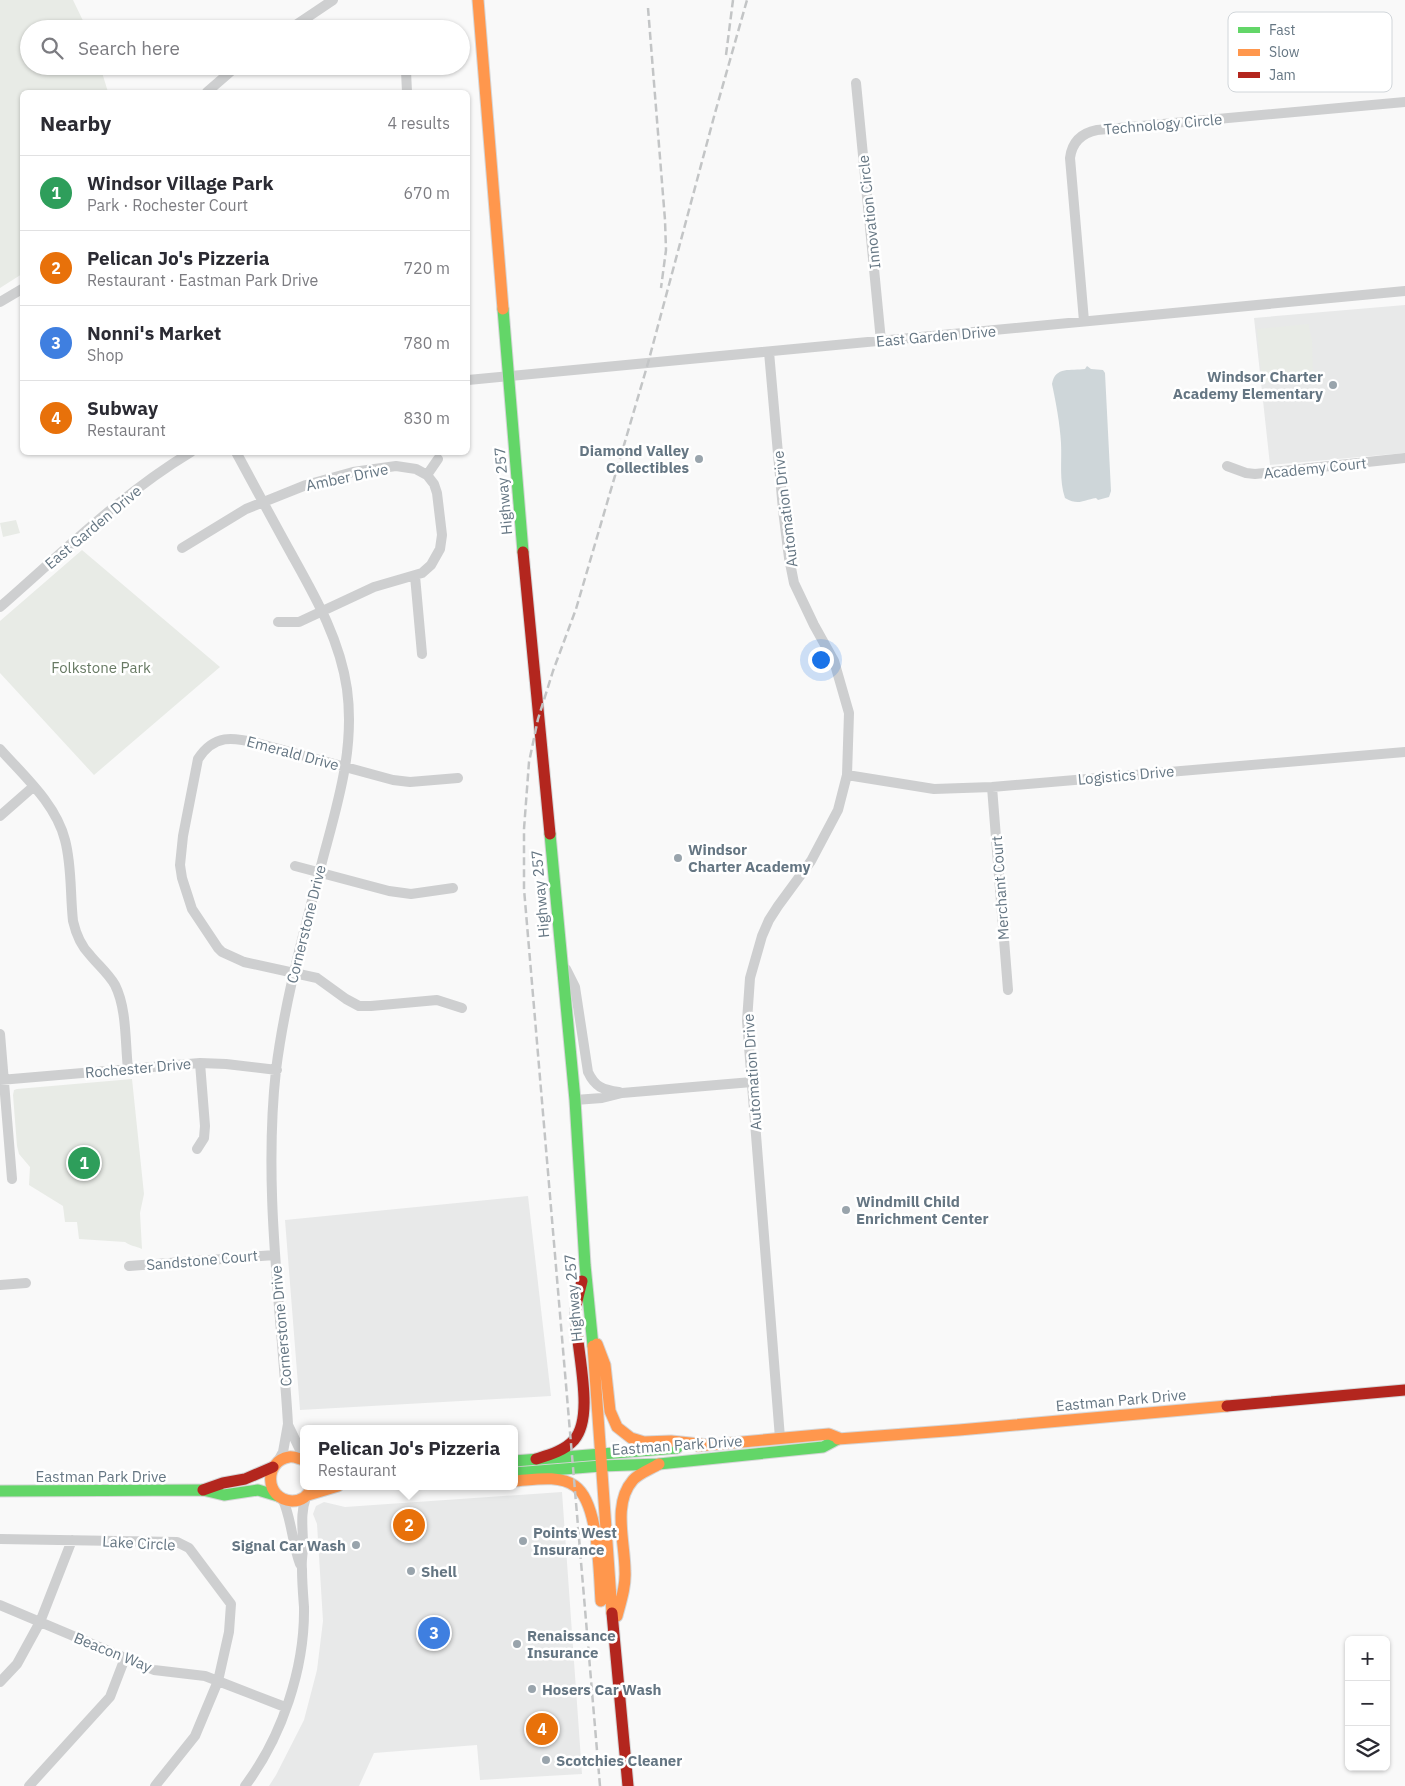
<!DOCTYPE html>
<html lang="en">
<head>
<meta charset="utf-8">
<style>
	:root { --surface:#fff; --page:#f7f7f7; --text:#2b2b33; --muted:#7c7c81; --line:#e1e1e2; --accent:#2563eb }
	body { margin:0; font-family:"IBM Plex Sans",sans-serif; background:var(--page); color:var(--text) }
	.controls { position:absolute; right:15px; bottom:15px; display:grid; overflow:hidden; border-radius:8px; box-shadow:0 1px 4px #0004 }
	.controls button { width:45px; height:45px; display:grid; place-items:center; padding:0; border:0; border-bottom:1px solid var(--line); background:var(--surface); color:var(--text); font:25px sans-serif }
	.you { position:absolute; left:820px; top:659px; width:18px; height:18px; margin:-12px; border:4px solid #fff; border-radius:50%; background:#1a73e8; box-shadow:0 0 0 8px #1a73e833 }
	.badge { display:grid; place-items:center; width:32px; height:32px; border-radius:50%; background:var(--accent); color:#fff; font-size:16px; font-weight:700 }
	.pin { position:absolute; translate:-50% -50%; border:2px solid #fff; box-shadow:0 1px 5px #0006 }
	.popup { position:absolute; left:300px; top:1425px; width:218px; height:65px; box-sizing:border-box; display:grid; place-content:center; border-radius:8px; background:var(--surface); filter:drop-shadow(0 1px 4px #0005); font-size:16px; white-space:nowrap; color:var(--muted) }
	.popup b { font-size:19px; color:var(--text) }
	.popup::after { content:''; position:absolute; left:50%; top:100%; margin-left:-10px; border:10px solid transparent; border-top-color:var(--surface) }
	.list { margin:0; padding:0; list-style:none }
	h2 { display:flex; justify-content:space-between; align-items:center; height:65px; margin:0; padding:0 20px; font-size:21px }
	h2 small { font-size:16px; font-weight:400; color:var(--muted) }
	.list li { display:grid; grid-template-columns:32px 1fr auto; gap:15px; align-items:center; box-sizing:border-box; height:75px; padding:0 20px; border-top:1px solid var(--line) }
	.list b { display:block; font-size:19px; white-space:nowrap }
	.list p { margin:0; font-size:16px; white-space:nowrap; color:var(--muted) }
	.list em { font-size:16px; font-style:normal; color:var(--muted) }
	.icon { flex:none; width:28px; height:28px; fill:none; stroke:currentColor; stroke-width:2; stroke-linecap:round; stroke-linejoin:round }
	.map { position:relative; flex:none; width:1405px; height:1786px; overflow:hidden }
	.search { position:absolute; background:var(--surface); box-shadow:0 1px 4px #0004; left:20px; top:20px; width:450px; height:55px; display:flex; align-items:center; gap:12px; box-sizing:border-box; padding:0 18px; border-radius:28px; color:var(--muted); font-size:19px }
	.panel { position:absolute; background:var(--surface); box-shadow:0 1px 4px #0004; left:20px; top:90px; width:450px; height:365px; border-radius:8px }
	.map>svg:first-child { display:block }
	.built { fill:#e8e9e9 }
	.green { fill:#e8ebe6 }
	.water { fill:#ced6d9 }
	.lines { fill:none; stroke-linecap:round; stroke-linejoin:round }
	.fast-casing { stroke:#d5d6d7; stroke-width:13 }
	.slow-casing { stroke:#d5d6d7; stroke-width:13 }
	.jam-casing { stroke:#d5d6d7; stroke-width:13 }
	.street { stroke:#cecfd0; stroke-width:10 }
	.fast { stroke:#63d668; stroke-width:11 }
	.slow { stroke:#ff974d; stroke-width:11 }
	.jam { stroke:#b3261e; stroke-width:11 }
	.rail { stroke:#c3c5c6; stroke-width:2.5; stroke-dasharray:8 4; stroke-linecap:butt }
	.poi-dot { fill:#99a4ac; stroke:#fff; stroke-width:2 }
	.labels { text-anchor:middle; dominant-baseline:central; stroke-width:5; stroke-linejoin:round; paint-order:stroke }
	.street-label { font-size:15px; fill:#657683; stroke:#fff }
	.poi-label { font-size:15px; font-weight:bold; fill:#657683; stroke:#fff; text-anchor:start }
	.park-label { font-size:15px; fill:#687a64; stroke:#fff }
	.key { fill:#fff; stroke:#d1d6da; stroke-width:1 }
	.key-label { font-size:14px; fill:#657683 }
</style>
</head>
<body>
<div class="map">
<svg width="1405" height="1786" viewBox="0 0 1405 1786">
	<rect width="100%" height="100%" fill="#f9f9f9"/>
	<path class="built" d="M1405,305V453L1270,465L1254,318Z
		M528,1196L551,1396L300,1410L285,1220Z
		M562,1492L582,1774L480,1780L477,1745L374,1753L359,1786H269L276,1775L304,1720L317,1670L323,1621L317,1524L313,1514L316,1506L324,1502L345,1507Z"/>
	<path class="green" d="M0,0H73L87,29H29V66H100L108,92H22V274L0,288Z
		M1309,324V328L1312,340L1313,378L1262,383L1257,329Z
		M16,520L20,533L3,537L0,523Z
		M82,550L220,667L94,775L0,673V621Z
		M132,1079L144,1194L140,1213L142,1249C136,1246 130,1246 125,1242L79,1239L77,1222H65L63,1206L29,1185L30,1167L19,1154L17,1146L13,1095L14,1090L17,1089Z"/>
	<path class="water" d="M1087,366L1091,369L1103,370L1105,373L1111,491L1109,497L1098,500L1096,498C1083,500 1079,506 1065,498C1059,480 1062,462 1061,443C1060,424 1056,403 1052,384C1055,366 1071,371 1085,369Z"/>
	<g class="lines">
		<g class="fast-casing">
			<path id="fast" d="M503,309L523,552
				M550,834L575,1100L585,1265L593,1346
				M514,1461L677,1448
				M514,1473L601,1466L659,1464L823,1447L838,1439
				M0,1491L203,1490L224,1495L258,1490L278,1496"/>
		</g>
		<g class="slow-casing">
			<path id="slow" d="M478,0L503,309
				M597,1344L605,1365L610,1411L617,1427L631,1438L644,1442L671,1441L709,1445
				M593,1346L612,1613
				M838,1439L959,1430L1227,1406
				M698,1446L829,1434L839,1438
				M304,1460C299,1459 294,1456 289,1457C264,1461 264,1499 292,1501C302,1501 309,1495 313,1486
				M514,1481C532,1480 559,1474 575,1486C599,1503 599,1573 601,1601
				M308,1495L338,1486
				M617,1616C621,1601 626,1586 625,1571C625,1542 612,1504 633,1480C639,1473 651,1469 659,1464"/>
		</g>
		<g class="jam-casing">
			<path id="jam" d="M523,552L550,834
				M1227,1406L1405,1390
				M536,1459C549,1455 564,1451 574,1440C597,1414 573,1341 576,1307C577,1299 580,1290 582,1281
				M203,1490L223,1483L245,1479L273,1467
				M612,1613L628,1786"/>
		</g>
		<path class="street" d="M290,29L333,0
			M406,71L407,92
			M856,83L881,341
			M207,92L237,66
			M0,302L22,289
			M1084,321L1070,158C1072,142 1082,133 1097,130L1405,102
			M769,352L783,510L789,558L794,583L814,625L834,661L849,713L847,775L838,810L811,861L778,906L769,920L762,936L750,978L747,1021L780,1438
			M468,380L1405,291
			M236,452C255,487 273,521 292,555C316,598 340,640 347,689C355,748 338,802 323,858C305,929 285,998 276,1070C263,1188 281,1306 288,1424L283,1452L278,1461
			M1227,466L1246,473L1255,474L1405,458
			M427,475L438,459
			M182,548L246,509L306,485L353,472L396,466L416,469L427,475L434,484L437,493L442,535L440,549L431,565L422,573L374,587L299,622H278
			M415,576L422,654
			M0,607C61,554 121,494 191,452
			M0,749C24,776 56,804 65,840C72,866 70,894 73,921C76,934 80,945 90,955C98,965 108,973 115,985C127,1009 125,1042 128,1069
			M847,775L934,789L992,787L1405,752
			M458,778L410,782L393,780L257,743C233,737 214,734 198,759L183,836L180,865L182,878L192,909L218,948L222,952L244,962L317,978L346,999L359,1006H371L437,1000L462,1008
			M992,787L1008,990
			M0,816L33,787
			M295,866L389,891L411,894L453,888
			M566,969L575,987L588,1072C595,1087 603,1090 619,1092
			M0,1034L12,1179
			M0,1080L200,1063L226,1064L277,1070
			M575,1100L602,1098L622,1093L752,1082
			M197,1149L204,1138L205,1126L200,1063
			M129,1266L275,1255
			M0,1285L26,1283
			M288,1425L304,1458
			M283,1500C292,1521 292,1543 300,1564
			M0,1539L177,1542L189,1548L231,1604L229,1632L218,1681L195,1736L155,1786
			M0,1605L154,1670L205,1676L285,1707
			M0,1682L17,1664L40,1622L72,1540
			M29,1786L110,1697L125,1658
			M245,1786C282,1737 305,1668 304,1607C303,1594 302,1582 302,1569C301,1561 303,1554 303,1546C303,1528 300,1514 306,1497"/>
		<use href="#fast" class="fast"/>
		<use href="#slow" class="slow"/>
		<use href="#jam" class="jam"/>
		<path class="rail" d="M648,8L665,220L666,250L661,288
			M726,55L733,0
			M600,1786L524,889V829L529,762L538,719L553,671L576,609L648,363L715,113L747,0"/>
	</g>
	<g class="poi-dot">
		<circle cx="1333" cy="385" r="5"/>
		<circle cx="699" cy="459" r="5"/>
		<circle cx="678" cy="858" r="5"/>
		<circle cx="846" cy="1210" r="5"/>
		<circle cx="523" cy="1541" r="5"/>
		<circle cx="356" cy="1545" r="5"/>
		<circle cx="411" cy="1571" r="5"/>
		<circle cx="517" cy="1644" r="5"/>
		<circle cx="532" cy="1689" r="5"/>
		<circle cx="546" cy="1760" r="5"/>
	</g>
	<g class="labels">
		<g class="street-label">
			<text transform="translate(1163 124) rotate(-5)">Technology Circle</text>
			<text transform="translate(869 212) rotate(-96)">Innovation Circle</text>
			<text transform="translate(936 336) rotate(-5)">East Garden Drive</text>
			<text transform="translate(1315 468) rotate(-6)">Academy Court</text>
			<text transform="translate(347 477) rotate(-12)">Amber Drive</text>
			<text transform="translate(503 491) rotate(-95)">Highway 257</text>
			<text transform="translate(785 509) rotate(-97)">Automation Drive</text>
			<text transform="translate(93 527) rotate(-40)">East Garden Drive</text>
			<text transform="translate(293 753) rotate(15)">Emerald Drive</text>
			<text transform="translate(1126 775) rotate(-5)">Logistics Drive</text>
			<text transform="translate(1000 888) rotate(-94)">Merchant Court</text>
			<text transform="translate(540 894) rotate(-95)">Highway 257</text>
			<text transform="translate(306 924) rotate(-76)">Cornerstone Drive</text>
			<text transform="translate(138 1068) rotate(-5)">Rochester Drive</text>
			<text transform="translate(752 1072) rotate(-94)">Automation Drive</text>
			<text transform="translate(202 1260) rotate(-5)">Sandstone Court</text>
			<text transform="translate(573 1298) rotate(-95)">Highway 257</text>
			<text transform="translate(281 1326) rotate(-95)">Cornerstone Drive</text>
			<text transform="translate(1121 1400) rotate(-5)">Eastman Park Drive</text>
			<text transform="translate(677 1445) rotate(-4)">Eastman Park Drive</text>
			<text x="101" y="1476">Eastman Park Drive</text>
			<text transform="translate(139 1543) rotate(3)">Lake Circle</text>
			<text transform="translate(113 1652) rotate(22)">Beacon Way</text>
		</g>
		<g class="poi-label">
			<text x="1323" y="376" text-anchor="end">Windsor Charter<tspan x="1323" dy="17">Academy Elementary</tspan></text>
			<text x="689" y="450" text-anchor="end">Diamond Valley<tspan x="689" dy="17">Collectibles</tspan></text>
			<text x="688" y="849">Windsor<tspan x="688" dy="17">Charter Academy</tspan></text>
			<text x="856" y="1201">Windmill Child<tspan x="856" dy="17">Enrichment Center</tspan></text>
			<text x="533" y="1532">Points West<tspan x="533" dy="17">Insurance</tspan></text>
			<text x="346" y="1545" text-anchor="end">Signal Car Wash</text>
			<text x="421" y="1571">Shell</text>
			<text x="527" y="1635">Renaissance<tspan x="527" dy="17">Insurance</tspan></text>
			<text x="542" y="1689">Hosers Car Wash</text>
			<text x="556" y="1760">Scotchies Cleaner</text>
		</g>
		<g class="park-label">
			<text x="101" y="667">Folkstone Park</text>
		</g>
	</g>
	<rect x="1228" y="12" width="164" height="80" rx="8" class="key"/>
	<rect x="1238" y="27" width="22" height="6" fill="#63d668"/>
	<rect x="1238" y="49" width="22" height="7" fill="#ff974d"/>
	<rect x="1238" y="72" width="22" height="6" fill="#b3261e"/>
	<g class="key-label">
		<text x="1269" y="35">Fast</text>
		<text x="1269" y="57">Slow</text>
		<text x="1269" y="80">Jam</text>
	</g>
</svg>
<div class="controls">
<button>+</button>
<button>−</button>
<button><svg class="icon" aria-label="layers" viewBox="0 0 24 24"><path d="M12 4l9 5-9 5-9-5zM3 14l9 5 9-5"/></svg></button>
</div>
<div class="you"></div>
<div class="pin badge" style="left:84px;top:1163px;background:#2e9e5b">1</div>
<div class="pin badge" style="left:409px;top:1525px;background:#e8710a">2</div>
<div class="popup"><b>Pelican Jo's Pizzeria</b>Restaurant</div>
<div class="pin badge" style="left:434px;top:1633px;background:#3f7fe0">3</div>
<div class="pin badge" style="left:542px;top:1729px;background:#e8710a">4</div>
<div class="search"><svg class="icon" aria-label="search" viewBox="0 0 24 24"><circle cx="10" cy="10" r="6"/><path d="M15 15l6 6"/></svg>Search here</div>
<section class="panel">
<h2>Nearby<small>4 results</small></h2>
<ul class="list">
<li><span class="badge" style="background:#2e9e5b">1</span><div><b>Windsor Village Park</b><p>Park · Rochester Court</p></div><em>670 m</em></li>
<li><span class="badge" style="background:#e8710a">2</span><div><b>Pelican Jo's Pizzeria</b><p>Restaurant · Eastman Park Drive</p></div><em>720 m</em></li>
<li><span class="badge" style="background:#3f7fe0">3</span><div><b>Nonni's Market</b><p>Shop</p></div><em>780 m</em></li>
<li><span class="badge" style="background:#e8710a">4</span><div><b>Subway</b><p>Restaurant</p></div><em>830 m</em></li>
</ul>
</section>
</div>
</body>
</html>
